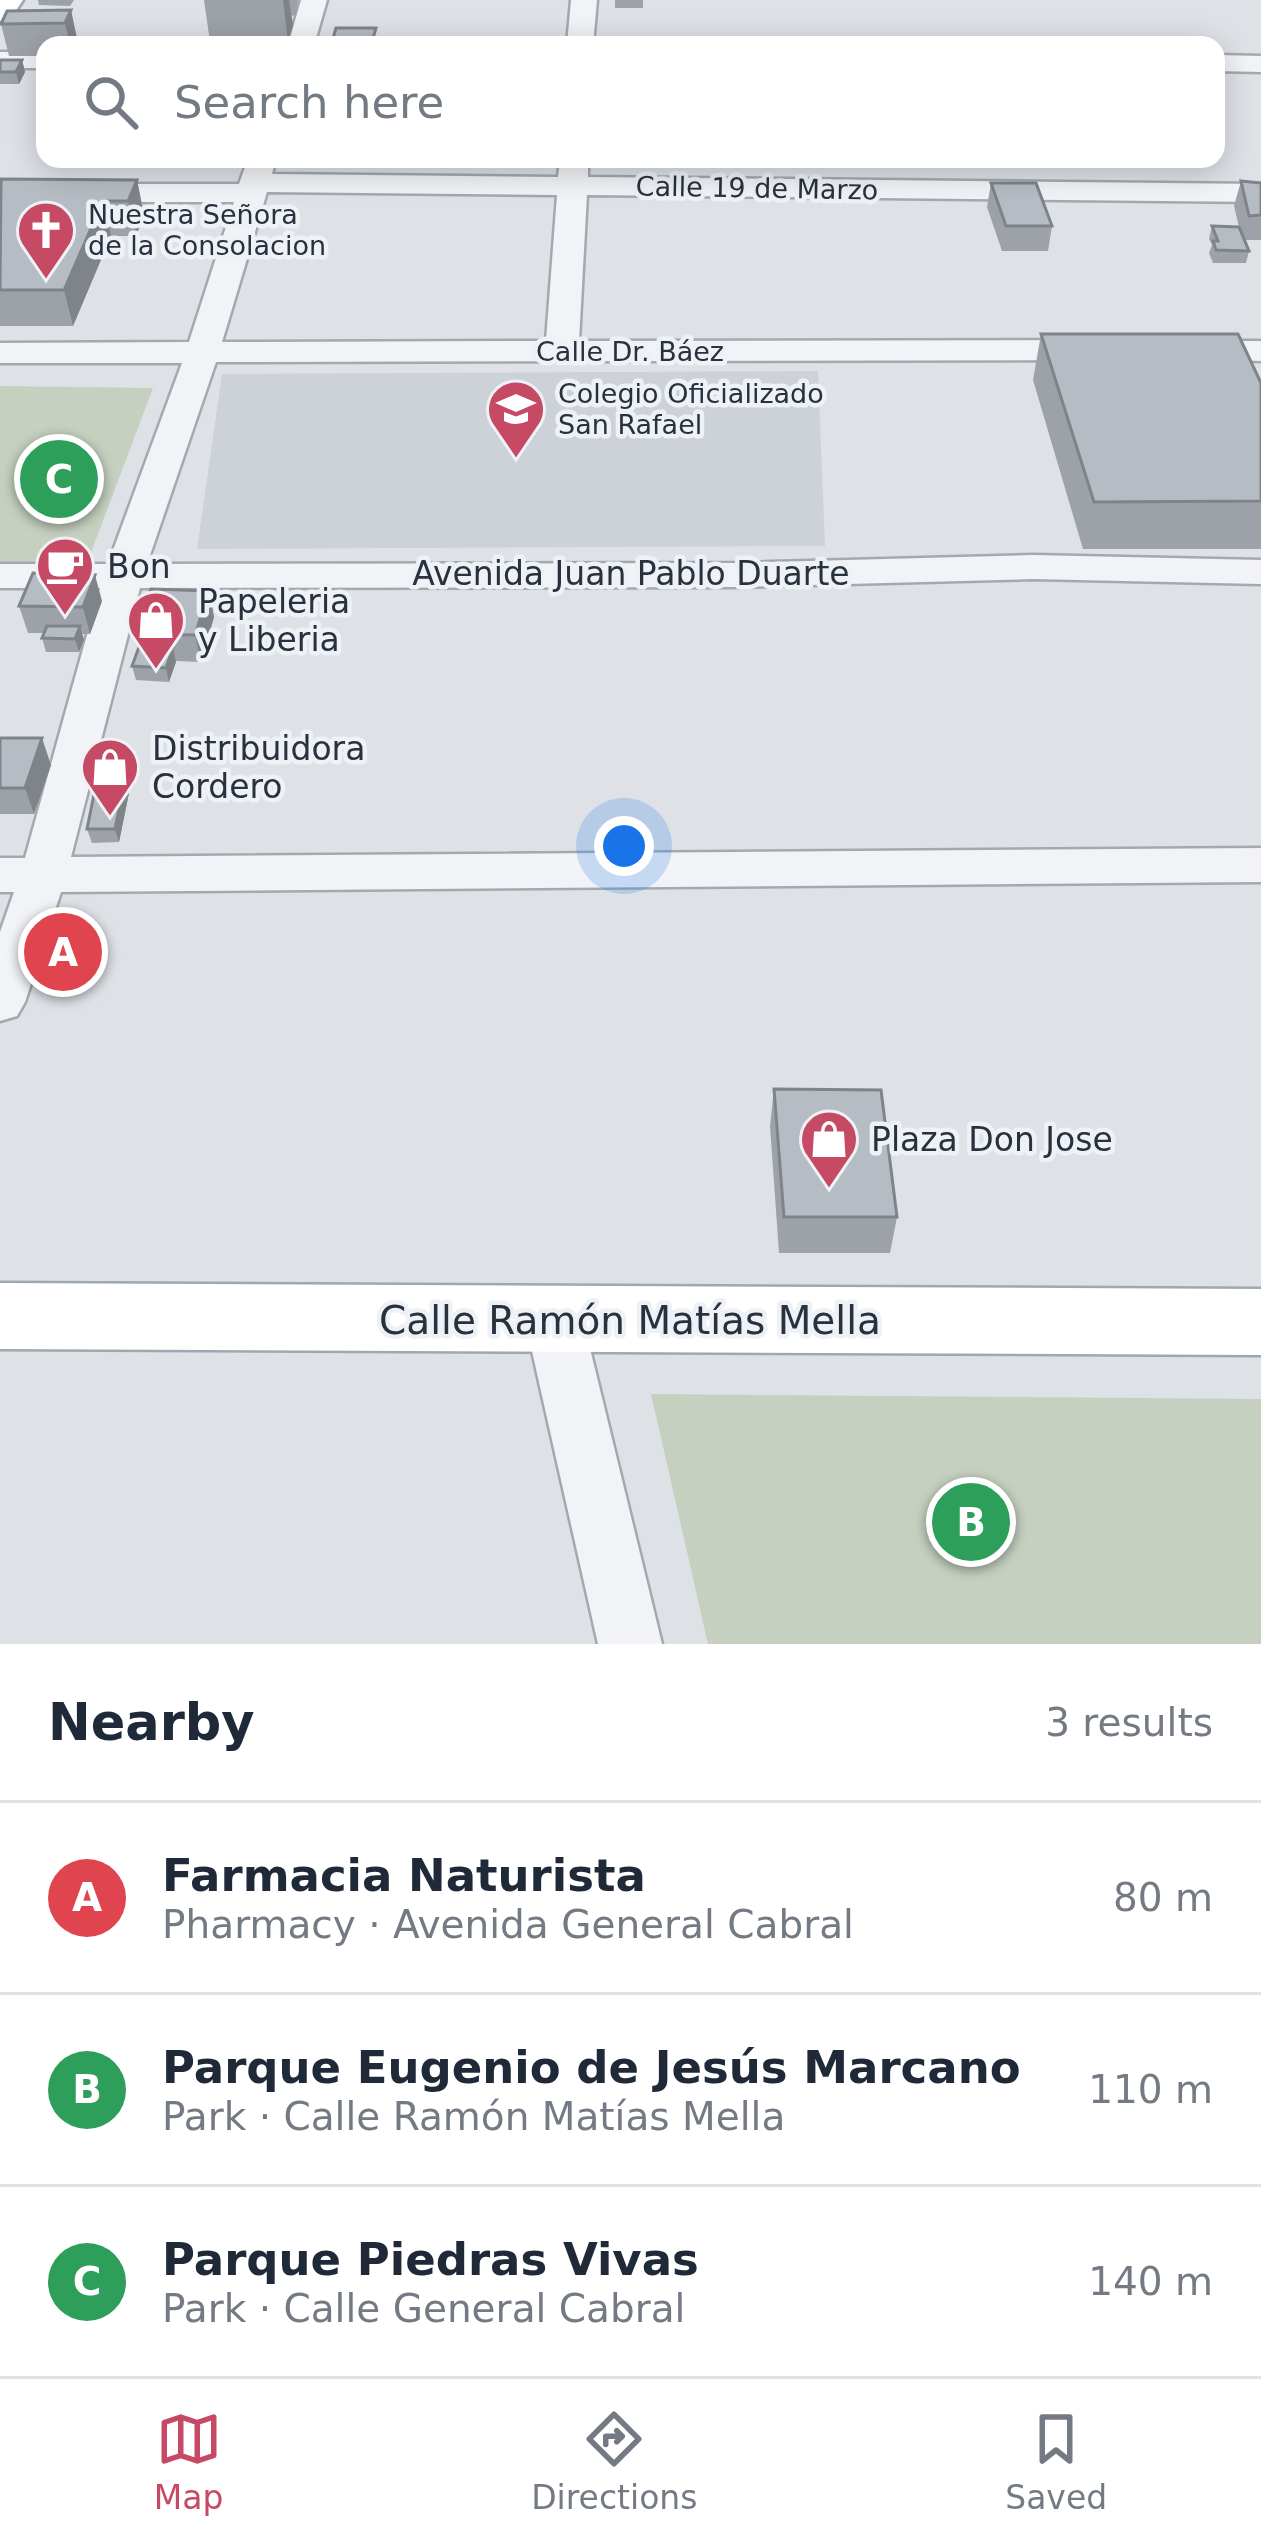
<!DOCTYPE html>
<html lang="en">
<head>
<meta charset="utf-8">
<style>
	:root { --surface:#fff; --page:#f2f2f3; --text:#1f2937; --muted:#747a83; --line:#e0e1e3; --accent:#c64a64 }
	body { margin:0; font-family:"DejaVu Sans",sans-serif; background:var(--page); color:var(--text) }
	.you { position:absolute; left:624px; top:846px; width:42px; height:42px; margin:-30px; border:9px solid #fff; border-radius:50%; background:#1a73e8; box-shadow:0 0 0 18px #1a73e833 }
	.badge { display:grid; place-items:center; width:78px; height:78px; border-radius:50%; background:var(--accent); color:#fff; font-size:39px; font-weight:700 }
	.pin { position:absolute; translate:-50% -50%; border:6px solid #fff; box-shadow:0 3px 12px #0006 }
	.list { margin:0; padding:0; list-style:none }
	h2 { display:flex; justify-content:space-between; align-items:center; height:156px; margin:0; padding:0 48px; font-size:51px }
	h2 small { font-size:39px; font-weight:400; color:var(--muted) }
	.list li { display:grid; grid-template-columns:78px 1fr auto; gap:36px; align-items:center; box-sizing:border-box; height:192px; padding:0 48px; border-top:3px solid var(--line) }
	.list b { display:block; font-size:45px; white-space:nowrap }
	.list p { margin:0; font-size:39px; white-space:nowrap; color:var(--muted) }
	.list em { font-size:39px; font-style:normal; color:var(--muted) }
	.icon { flex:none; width:66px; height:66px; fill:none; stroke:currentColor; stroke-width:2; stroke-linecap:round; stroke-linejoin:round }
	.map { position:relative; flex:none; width:1261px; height:1644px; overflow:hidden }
	.search { position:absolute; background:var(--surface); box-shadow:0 6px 30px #0003; left:36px; right:36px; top:36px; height:132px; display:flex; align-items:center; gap:30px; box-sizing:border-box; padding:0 42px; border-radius:24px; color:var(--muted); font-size:45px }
	.sheet { height:732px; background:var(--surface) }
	nav { display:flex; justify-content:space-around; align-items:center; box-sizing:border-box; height:168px; border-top:3px solid var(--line); background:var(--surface); font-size:33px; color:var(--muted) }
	nav a { display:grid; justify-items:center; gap:6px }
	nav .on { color:var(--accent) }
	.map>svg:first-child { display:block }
	.built { fill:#cdd2d9 }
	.green { fill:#c5d0c0 }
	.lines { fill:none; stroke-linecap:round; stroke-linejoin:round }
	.minor-casing { stroke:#a4a9b1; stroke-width:5 }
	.major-casing { stroke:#9ea7b2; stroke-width:5 }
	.minor { fill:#f1f3f6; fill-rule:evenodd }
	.major { fill:#fff; fill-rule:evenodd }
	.wall { fill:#9da2a8 }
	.shaded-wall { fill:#7f8488 }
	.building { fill:#b6bcc3; stroke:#7f8488; stroke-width:3 }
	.labels { text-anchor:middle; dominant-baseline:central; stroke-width:9; stroke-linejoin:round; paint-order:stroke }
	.far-street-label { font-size:27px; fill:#28313d; stroke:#eef1f5 }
	.far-poi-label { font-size:27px; fill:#28313d; stroke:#eef1f5; text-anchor:start }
	.poi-label { font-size:33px; fill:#28313d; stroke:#eef1f5; text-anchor:start }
	.street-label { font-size:33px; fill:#28313d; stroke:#eef1f5 }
	.near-street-label { font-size:39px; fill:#28313d; stroke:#eef1f5 }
</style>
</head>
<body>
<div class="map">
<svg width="1261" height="1644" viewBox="0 0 1261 1644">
	<rect width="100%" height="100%" fill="#dee2e7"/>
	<path class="built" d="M818,371L825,546L197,549L222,374Z"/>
	<path class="green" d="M0,386L153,388L84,571L0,569Z
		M651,1394L1261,1399V1644H708Z"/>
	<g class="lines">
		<g class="minor-casing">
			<path id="minor" d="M301,0H327L314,45H288Z
				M571,0H597L593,45H567Z
				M0,52H45V68H0Z
				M1216,55L1261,56V72L1216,71Z
				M248,159H276L272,174L558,177L560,159H588V177L1261,184V202L587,195L579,341L1101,340L1118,350L1101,360L216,362L147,564L738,563L1033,555L1261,560V584L1033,579L738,587L140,588L71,857L1261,848V882L61,892L25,1002L17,1016L0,1021V932L14,892H0V858H25L100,588H0V564H108L182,363H0V343L189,342L234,202H0V184H239ZM267,192L557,195L546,341L222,342Z
				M1185,341H1261V361L1173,358L1168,351Z
				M554,1294L574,1302L583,1320L662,1644H598L525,1320L534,1302Z"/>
		</g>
		<g class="major-casing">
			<path id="major" d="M0,0H23L11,18L0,21Z
				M0,1283L1261,1289V1355L0,1349Z"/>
		</g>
		<use href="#minor" class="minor"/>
		<use href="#major" class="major"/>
	</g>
	<path class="wall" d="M38,0H74L70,6L39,5Z
		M204,0H298L296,15L291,16L293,25L288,41L210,42Z
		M615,0H643V8H615Z
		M71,10L77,45H45V56H9L1,24Z
		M377,39L375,45H333L332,42Z
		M0,60H22L25,72L19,84H0Z
		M137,180L144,215L136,236H111L73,326H0V181Z
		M1241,181L1261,183V240H1245L1249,251L1246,263H1213L1209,253L1212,245L1209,239L1212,226L1239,227L1234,206Z
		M991,183L1052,226L1048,251H1002L987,207Z
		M1041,334L1261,383V549H1083L1033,380Z
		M209,591L214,617L201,662L176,661L169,682L136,680L132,666L139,647L136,634Z
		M102,601L90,634H82L84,640L79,652H46L42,638L44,633H28L19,606Z
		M0,738L51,765L34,814H0Z
		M125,779L129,793L119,842L92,843L87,829Z
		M75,925L80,939L74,965H47L42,952Z
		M774,1089L897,1217L890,1253H779L770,1126Z"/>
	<path class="shaded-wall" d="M283,0H289L293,25L288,41Z
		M71,10L78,43L77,45H70L65,23Z
		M22,60L25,72L19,84L16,72Z
		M137,180L144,215L136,236L128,201Z
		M103,201L111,236L73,326L64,290Z
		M95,575L102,601L90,634L83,607Z
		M209,591L214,617L201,662L195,635Z
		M80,626L84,640L79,652L75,639Z
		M173,648L176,662L169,682L166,668Z
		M42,738L51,765L34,814L25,788Z
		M125,779L129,793L119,842L115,829Z
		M75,925L80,939L74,965L69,951Z"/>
	<path class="building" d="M71,10L65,23L1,24L7,11Z
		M336,28H376L372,42H332Z
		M0,60H22L16,72H0Z
		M1,179L137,180L128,201H103L64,290H0Z
		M1241,181L1261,183V215L1249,216Z
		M991,183H1036L1052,226H1006Z
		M1212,226L1239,227L1249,251L1216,250L1213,241H1218Z
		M1041,334H1238L1261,383V501L1094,502Z
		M33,573L95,575L83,607L19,606Z
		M151,589L209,591L195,635L136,634Z
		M47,626H80L75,639L42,638Z
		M139,647L173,648L166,668L132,666Z
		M0,738H42L25,788H0Z
		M125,779L115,829H87L97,780Z
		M48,925H75L69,951L42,952Z
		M774,1089L881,1090L897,1217H784Z"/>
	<defs>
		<g id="church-pin" transform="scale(3)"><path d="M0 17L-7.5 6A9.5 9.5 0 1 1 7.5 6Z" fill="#c64a64" stroke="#eef1f5"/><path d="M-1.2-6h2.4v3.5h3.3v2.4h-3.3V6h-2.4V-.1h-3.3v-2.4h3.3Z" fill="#fff"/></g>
		<g id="university-pin" transform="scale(3)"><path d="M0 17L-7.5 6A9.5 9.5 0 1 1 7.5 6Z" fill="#c64a64" stroke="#eef1f5"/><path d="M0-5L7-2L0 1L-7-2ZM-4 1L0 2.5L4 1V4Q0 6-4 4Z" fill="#fff"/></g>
		<g id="cafe-pin" transform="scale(3)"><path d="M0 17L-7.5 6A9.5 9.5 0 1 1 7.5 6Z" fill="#c64a64" stroke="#eef1f5"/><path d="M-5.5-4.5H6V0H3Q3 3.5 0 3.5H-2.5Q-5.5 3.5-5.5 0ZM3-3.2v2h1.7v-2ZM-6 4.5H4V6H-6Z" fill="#fff"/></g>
		<g id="shop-pin" transform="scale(3)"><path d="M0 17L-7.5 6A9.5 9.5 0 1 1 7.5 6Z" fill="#c64a64" stroke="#eef1f5"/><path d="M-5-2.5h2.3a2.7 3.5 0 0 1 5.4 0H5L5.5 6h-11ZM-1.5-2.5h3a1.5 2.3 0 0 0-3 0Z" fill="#fff"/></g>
	</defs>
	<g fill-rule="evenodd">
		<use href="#church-pin" x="46" y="230"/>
		<use href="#university-pin" x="516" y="409"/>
		<use href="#cafe-pin" x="65" y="566"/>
		<use href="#shop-pin" x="156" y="620"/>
		<use href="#shop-pin" x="110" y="767"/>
		<use href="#shop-pin" x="829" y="1139"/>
	</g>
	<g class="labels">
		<g class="far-street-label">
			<text transform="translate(757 188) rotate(1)">Calle 19 de Marzo</text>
			<text x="630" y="351">Calle Dr. Báez</text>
		</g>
		<g class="far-poi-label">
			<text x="88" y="214">Nuestra Señora<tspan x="88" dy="31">de la Consolacion</tspan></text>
			<text x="558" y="393">Colegio Oficializado<tspan x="558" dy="31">San Rafael</tspan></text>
		</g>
		<g class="poi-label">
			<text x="107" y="566">Bon</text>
			<text x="198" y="601">Papeleria<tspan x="198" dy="38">y Liberia</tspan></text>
			<text x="152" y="748">Distribuidora<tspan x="152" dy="38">Cordero</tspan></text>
			<text x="871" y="1139">Plaza Don Jose</text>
		</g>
		<g class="street-label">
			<text x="631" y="573">Avenida Juan Pablo Duarte</text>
		</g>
		<g class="near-street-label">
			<text x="630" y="1320">Calle Ramón Matías Mella</text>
		</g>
	</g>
</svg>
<div class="you"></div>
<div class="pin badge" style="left:63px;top:952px;background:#e0444e">A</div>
<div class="pin badge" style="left:971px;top:1522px;background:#2e9e5b">B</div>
<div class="pin badge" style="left:59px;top:479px;background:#2e9e5b">C</div>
<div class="search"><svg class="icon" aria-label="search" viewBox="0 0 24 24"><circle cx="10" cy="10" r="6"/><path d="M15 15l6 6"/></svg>Search here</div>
</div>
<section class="sheet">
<h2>Nearby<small>3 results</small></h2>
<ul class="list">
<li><span class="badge" style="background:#e0444e">A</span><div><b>Farmacia Naturista</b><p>Pharmacy · Avenida General Cabral</p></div><em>80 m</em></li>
<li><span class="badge" style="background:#2e9e5b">B</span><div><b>Parque Eugenio de Jesús Marcano</b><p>Park · Calle Ramón Matías Mella</p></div><em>110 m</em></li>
<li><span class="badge" style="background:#2e9e5b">C</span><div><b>Parque Piedras Vivas</b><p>Park · Calle General Cabral</p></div><em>140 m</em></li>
</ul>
</section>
<nav>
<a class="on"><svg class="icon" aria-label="map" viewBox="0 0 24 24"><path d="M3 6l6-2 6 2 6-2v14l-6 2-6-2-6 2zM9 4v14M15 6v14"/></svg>Map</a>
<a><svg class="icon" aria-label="directions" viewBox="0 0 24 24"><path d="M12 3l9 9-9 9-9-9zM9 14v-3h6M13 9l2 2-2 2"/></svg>Directions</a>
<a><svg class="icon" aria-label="saved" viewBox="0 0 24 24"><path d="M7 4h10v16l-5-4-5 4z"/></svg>Saved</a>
</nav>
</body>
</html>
